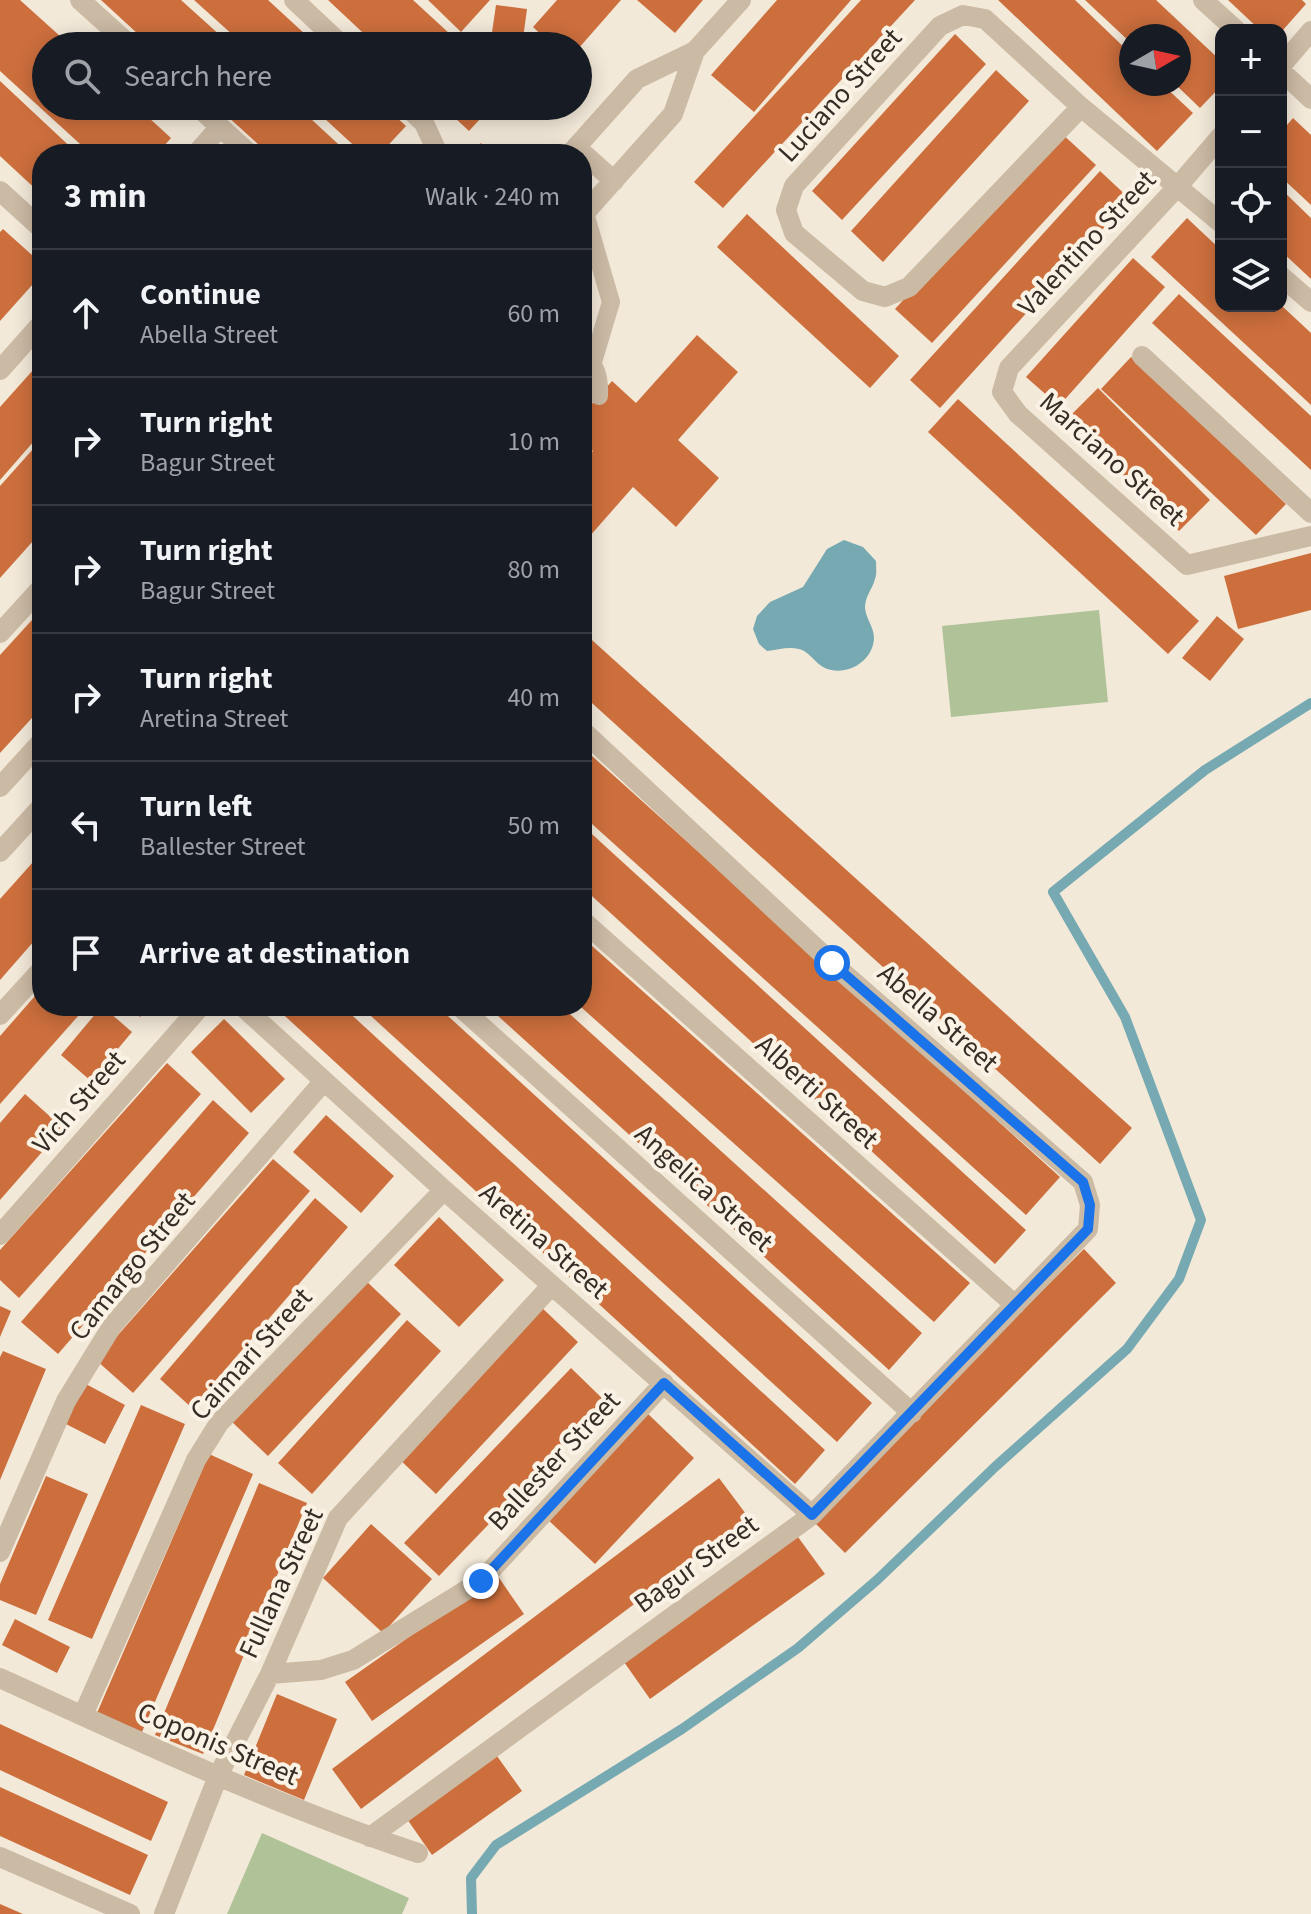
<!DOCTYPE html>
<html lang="en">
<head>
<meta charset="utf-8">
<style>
	:root { --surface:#171b24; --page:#242831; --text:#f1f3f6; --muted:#9ea1a6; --line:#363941 }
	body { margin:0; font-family:"Source Sans 3",sans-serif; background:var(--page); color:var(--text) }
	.controls { position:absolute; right:24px; top:24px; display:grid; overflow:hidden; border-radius:16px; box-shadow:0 4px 20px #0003 }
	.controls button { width:72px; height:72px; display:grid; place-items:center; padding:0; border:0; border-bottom:2px solid var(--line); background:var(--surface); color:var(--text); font:40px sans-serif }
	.compass { position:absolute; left:1119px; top:24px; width:72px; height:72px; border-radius:50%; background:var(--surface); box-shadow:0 4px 20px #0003; rotate:81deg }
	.stop { position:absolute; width:24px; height:24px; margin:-18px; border:6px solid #1a73e8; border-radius:50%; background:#fff }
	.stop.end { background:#1a73e8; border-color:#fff; box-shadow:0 2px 8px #0008 }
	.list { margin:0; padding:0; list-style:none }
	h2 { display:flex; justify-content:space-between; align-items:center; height:104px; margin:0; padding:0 32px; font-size:34px }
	h2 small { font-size:26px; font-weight:400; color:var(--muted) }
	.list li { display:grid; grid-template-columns:52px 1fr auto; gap:24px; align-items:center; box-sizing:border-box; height:128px; padding:0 32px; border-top:2px solid var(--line) }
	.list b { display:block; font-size:30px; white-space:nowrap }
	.list p { margin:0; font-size:26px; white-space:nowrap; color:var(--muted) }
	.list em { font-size:26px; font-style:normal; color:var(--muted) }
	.icon { flex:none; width:44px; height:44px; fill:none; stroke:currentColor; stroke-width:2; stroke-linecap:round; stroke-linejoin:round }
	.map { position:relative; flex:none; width:1311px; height:1914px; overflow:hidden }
	.search { position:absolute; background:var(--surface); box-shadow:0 4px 20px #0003; left:32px; top:32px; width:560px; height:88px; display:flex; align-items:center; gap:20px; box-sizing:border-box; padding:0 28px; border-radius:44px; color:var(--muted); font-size:30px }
	.panel { position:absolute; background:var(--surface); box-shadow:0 4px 20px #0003; left:32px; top:144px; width:560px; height:872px; border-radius:32px }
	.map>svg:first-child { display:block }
	.green { fill:#b0c298 }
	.water { fill:#76a9b1 }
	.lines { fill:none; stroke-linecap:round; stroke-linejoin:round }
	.stream { stroke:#76a9b1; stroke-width:10 }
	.building { fill:#cd6f3d }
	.lane { stroke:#cbbaa4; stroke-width:18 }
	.street { stroke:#cbbaa4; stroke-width:20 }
	.route { stroke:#1a73e8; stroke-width:10 }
	.labels { text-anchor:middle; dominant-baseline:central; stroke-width:8; stroke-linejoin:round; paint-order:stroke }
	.street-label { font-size:28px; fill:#362d26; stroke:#faf3e5 }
</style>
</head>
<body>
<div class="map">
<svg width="1311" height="1914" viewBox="0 0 1311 1914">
	<rect width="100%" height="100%" fill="#f3e9d9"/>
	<path class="green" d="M1099,610L1108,702L951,717L942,626Z
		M262,1833L409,1898L402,1914H227Z"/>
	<path class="water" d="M844,540L863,547L876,561C876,566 877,574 875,579C872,590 865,596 865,608C866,619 874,627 874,638C873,663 844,678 823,667C816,663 811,655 804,651C793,645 778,650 767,651L759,644L753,629L757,616L770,602L803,587L827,549Z"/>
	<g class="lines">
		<path class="stream" d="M472,1914L471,1878L496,1845L682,1729L798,1648L877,1580L996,1466L1127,1349L1179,1279L1201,1220L1125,1017L1053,892L1205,770L1311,703"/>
	</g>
	<path class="building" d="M0,0H20L71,46H46V106H136L171,138L157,154H91L0,71Z
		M101,0H181L232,46H151Z
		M194,0H268L318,46H245Z
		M328,0H413L463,46H377Z
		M428,0H490L461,32Z
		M557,0H621L578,49V46H553L533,27Z
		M637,0H703L675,33Z
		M777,0H851L754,112L711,75Z
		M861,0H915L723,208L694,182Z
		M998,0H1075L1131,54V84H1162L1193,113L1157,151Z
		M1085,0H1156L1221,61V86L1200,108L1175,84H1179V36H1131V43Z
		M1228,0H1302L1306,4L1283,30H1260Z
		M496,5L527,9L522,46H490Z
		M955,34L986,64L842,220L812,191Z
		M996,70L1029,101L883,262L851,231Z
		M0,81L78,154H42V195L0,156Z
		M216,106H297L349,154H269Z
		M311,106H384L406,126L380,154H363Z
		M442,106H492L469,131Z
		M1293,118L1311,135V205L1281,177V132Z
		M1059,131L1096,165L932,343L895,309Z
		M481,143L492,154H470Z
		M1100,171L1130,199L940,408L910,380Z
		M1281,189L1311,218V279L1281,251Z
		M747,214L899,356L870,388L717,247Z
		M1187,218L1221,250V306H1282L1311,333V405L1151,257Z
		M3,229L42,264V274L0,321V232Z
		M1133,258L1165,287L1059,406L1026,377Z
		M1179,294L1311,416V470L1152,323Z
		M697,335L738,372L678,440L719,478L676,527L633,487L582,545V464L593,451L582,441V415L612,381L636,403Z
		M1131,357L1286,504L1256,535L1101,389Z
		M42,360V432L0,480V407Z
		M1098,388L1210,500L1179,531L1067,419Z
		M958,399L1199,621L1168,654L928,432Z
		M42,439V531L0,578V486Z
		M1311,553V610L1238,629L1224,576Z
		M42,609V707L0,753V655Z
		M1217,616L1244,639L1210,681L1182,658Z
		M582,631L1132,1128L1100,1164L582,694Z
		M582,747L1060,1177L1026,1215L582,815Z
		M582,825L1026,1230L995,1264L582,887Z
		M42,852V932L0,980V899Z
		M582,937L970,1283L934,1322L582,1008Z
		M42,988V1006H87L0,1104V1036Z
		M102,1006L132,1032L91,1081L61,1055Z
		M128,1006H150L140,1017Z
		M274,1006H342L825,1450L795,1484Z
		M360,1006H437L872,1403L837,1442Z
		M487,1006H561L922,1333L889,1370Z
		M224,1019L285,1079L251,1113L191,1052Z
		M167,1063L201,1094L19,1298L0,1280V1250Z
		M25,1094L63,1128L0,1200V1123Z
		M213,1100L249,1133L58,1354L21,1322Z
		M326,1115L394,1176L361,1213L293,1152Z
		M273,1159L310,1191L133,1393L96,1360Z
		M315,1198L348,1227L192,1408L160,1379Z
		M439,1217L504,1280L459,1327L394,1265Z
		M1084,1249L1116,1283L845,1553L812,1520Z
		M364,1279L401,1314L268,1456L231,1421Z
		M539,1305L578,1342L436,1494L397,1457Z
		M0,1306L11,1311L0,1337Z
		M407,1320L441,1351L312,1494L278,1463Z
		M3,1351L46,1369L0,1480V1357Z
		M571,1368L606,1402L439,1576L404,1543Z
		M84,1383L125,1405L105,1444L64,1423Z
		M141,1405L185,1424L92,1639L48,1620Z
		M646,1412L694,1458L595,1564L546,1518Z
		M209,1454L253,1474L142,1732L97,1713Z
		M46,1476L88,1494L36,1615L0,1600V1584Z
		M719,1478L749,1518L361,1809L332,1769Z
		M259,1483L307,1503L203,1754L155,1735Z
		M371,1524L432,1579L383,1633L323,1578Z
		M798,1537L825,1574L650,1699L624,1662Z
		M497,1575L524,1614L372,1721L345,1682Z
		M15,1619L70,1647L57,1673L2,1645Z
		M277,1694L337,1719L304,1800L244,1775Z
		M0,1724L168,1802L151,1841L0,1770Z
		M497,1756L522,1791L432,1855L407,1819Z
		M0,1787L148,1855L130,1895L0,1836Z
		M0,1904L23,1914H0Z"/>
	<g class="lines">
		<path class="lane" d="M585,213L611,302L593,362
			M582,351C596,365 600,377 599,396"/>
		<path class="street" d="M80,0L131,46
			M294,0L343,46
			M1203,0L1236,30
			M1281,66L1311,31
			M1281,71L1311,99
			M197,106L250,154
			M406,106L424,123L435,147L432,154
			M1081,107L909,287L885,297L863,291L794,233L786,210L794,186L940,26L963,15L985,19L1081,107L1221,223
			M1221,136L1179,185L1009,368L1002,392L1018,414L1187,565L1311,536
			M576,147L614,181
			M196,154L220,127
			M570,154L637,79L695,51
			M0,191L42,229
			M582,216L673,114L695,51L741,0
			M1281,276L1311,302
			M1142,356L1311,513
			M0,370L42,323
			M0,633L42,587
			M0,787L42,741
			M0,852L42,806
			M582,920L1015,1305
			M242,1006L444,1190L812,1515
			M459,1006L912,1413
			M0,1015L42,969
			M0,1235L201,1006
			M0,1552L66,1401L112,1326L324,1081
			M270,1674L321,1670L353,1660L481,1581L664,1383
			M0,1678C137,1741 275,1805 418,1853
			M83,1715L196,1460L219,1423L444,1190
			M370,1837L812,1515L1088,1229L1090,1205L1083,1182L832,963L582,730
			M0,1857L130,1914
			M164,1914L218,1776L270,1674L338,1518L552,1285"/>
	</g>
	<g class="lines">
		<path class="route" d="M481,1581L664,1383L812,1515L1088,1229L1090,1205L1083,1182L832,963"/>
	</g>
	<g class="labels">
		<g class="street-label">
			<text transform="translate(840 95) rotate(-48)">Luciano Street</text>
			<text transform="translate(1087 243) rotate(-47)">Valentino Street</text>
			<text transform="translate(1112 459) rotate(42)">Marciano Street</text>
			<text transform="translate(938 1018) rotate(41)">Abella Street</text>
			<text transform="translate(817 1092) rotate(42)">Alberti Street</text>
			<text transform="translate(79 1102) rotate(-49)">Vich Street</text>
			<text transform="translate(704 1188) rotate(42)">Angelica Street</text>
			<text transform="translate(544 1241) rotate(41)">Aretina Street</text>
			<text transform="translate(132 1266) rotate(-51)">Camargo Street</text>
			<text transform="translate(251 1354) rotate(-48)">Caimari Street</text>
			<text transform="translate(554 1461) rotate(-47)">Ballester Street</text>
			<text transform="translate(696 1564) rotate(-36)">Bagur Street</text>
			<text transform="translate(281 1583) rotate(-65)">Fullana Street</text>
			<text transform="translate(218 1744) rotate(23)">Coponis Street</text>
		</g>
	</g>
</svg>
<div class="controls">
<button>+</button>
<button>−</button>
<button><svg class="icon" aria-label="locate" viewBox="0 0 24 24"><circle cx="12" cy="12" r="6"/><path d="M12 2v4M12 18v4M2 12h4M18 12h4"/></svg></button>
<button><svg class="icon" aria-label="layers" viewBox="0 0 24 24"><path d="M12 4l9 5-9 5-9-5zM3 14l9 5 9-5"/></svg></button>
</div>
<svg class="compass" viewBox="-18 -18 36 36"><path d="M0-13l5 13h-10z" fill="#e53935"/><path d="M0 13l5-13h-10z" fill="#9ea1a6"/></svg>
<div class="stop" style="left:832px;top:963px"></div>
<div class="stop end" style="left:481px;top:1581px"></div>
<div class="search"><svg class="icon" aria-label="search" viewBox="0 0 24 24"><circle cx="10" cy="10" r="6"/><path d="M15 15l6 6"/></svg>Search here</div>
<section class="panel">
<h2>3 min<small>Walk · 240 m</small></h2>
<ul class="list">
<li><svg class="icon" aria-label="ahead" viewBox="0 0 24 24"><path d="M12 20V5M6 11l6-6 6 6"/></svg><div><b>Continue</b><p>Abella Street</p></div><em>60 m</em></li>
<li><svg class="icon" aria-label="right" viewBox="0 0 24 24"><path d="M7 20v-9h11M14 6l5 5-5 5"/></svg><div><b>Turn right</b><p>Bagur Street</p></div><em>10 m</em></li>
<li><svg class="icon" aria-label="right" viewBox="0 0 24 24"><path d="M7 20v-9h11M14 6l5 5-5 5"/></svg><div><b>Turn right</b><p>Bagur Street</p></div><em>80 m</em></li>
<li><svg class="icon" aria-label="right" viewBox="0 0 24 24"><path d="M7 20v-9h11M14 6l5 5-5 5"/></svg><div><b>Turn right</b><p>Aretina Street</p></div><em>40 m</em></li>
<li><svg class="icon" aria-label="left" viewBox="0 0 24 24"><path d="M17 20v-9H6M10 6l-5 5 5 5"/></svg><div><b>Turn left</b><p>Ballester Street</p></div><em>50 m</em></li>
<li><svg class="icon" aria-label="arrive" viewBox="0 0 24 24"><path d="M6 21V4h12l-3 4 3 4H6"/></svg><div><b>Arrive at destination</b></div></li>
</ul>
</section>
</div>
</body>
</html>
